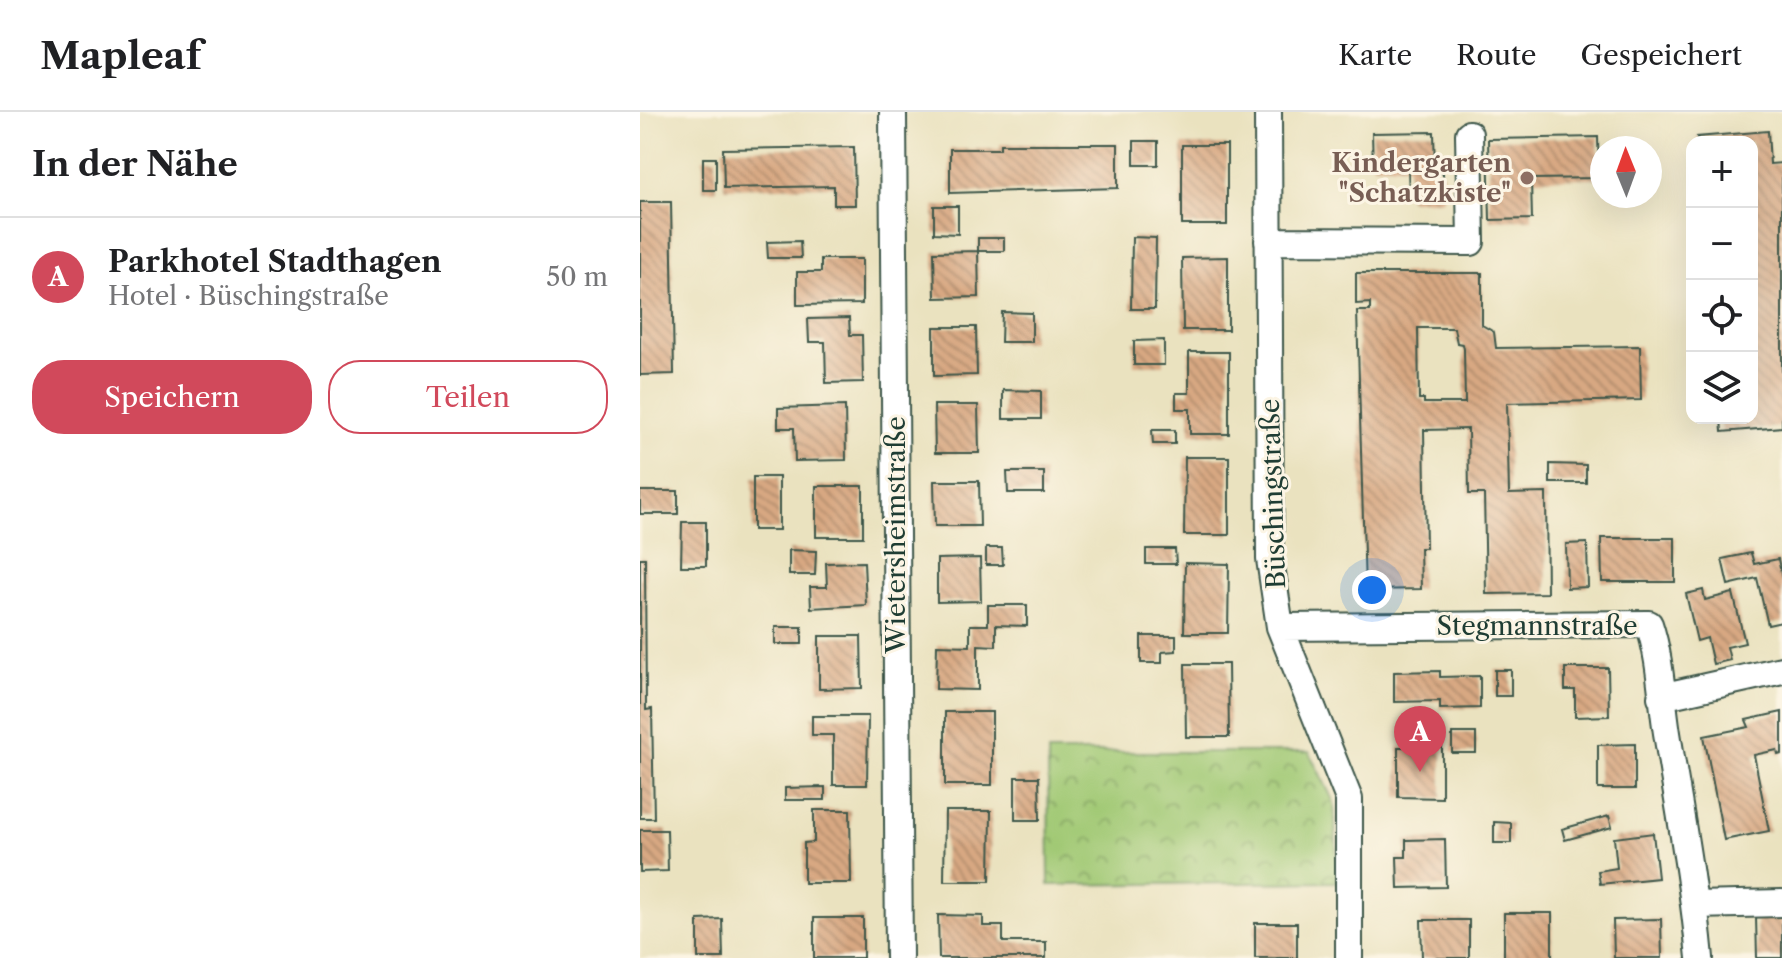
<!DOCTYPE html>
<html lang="de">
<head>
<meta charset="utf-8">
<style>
	:root { --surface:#fff; --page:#f6f6f6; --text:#202124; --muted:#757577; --line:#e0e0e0; --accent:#d1495b }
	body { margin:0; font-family:"Libre Caslon Text",serif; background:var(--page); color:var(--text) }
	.controls { position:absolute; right:24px; top:24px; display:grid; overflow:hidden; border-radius:16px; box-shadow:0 8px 32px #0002 }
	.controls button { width:72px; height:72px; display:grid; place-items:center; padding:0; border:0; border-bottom:2px solid var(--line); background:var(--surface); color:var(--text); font:40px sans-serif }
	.compass { position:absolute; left:950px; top:24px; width:72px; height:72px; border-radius:50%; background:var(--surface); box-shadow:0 8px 32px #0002; rotate:359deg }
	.you { position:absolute; left:732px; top:478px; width:28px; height:28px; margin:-20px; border:6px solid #fff; border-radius:50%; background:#1a73e8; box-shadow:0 0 0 12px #1a73e833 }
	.badge { display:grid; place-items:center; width:52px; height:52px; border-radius:50%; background:var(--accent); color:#fff; font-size:26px; font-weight:700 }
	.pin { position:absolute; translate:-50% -66px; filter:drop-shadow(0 2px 4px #0008) }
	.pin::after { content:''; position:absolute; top:42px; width:28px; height:24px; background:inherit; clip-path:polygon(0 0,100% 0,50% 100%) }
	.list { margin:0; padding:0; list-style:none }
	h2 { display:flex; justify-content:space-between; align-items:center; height:104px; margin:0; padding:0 32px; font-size:34px }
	h2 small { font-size:26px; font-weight:400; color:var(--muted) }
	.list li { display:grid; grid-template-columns:52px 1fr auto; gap:24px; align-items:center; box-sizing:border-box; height:120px; padding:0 32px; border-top:2px solid var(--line) }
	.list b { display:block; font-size:30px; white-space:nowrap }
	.list p { margin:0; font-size:26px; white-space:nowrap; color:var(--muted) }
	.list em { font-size:26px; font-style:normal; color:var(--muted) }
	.actions { display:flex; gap:16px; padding:24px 32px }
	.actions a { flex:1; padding:18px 0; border:2px solid var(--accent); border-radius:32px; text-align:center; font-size:28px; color:var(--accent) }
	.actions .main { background:var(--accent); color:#fff }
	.icon { flex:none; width:44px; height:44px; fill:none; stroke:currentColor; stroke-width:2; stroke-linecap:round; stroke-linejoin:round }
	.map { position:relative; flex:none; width:1142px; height:846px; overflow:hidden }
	header { display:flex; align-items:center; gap:48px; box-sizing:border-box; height:112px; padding:0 40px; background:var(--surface); border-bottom:2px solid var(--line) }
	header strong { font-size:38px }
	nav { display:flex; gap:44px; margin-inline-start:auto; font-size:28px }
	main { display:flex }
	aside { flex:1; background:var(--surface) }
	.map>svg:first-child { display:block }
	.park { fill:url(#park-crowns); stroke:#608354; stroke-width:2 }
	.building { fill:url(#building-back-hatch); fill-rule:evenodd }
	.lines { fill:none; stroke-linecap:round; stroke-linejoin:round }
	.minor-casing { stroke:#3d5649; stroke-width:30 }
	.minor { stroke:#fff; stroke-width:26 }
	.education-dot { fill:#8d6e63; stroke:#fcf5e5; stroke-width:3 }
	.labels { text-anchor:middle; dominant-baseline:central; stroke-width:6; stroke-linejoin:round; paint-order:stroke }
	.education-label { font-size:26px; font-weight:bold; fill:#785e54; stroke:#fcf5e5; text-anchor:end }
	.street-label { font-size:26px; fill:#1f3d34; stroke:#fcf5e5 }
</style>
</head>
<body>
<header>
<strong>Mapleaf</strong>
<nav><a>Karte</a><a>Route</a><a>Gespeichert</a></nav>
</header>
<main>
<aside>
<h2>In der Nähe<small></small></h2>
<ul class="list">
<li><span class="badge">A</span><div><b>Parkhotel Stadthagen</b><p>Hotel · Büschingstraße</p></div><em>50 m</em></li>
</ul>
<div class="actions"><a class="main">Speichern</a><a>Teilen</a></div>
</aside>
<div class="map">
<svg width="1142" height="846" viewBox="0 0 1142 846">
	<defs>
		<pattern id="park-crowns" width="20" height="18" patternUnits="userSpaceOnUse" patternTransform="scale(2)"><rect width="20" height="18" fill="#a1c974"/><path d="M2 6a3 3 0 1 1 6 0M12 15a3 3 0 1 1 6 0" fill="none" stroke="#83a460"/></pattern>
		<pattern id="building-back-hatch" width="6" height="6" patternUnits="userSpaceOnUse" patternTransform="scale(2)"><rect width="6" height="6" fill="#d8a882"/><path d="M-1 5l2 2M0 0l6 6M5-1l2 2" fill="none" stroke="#af8a6b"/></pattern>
	</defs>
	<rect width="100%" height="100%" fill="#fcf5e5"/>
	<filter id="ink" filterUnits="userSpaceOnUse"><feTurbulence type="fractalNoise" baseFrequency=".0125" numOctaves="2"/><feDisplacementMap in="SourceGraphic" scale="16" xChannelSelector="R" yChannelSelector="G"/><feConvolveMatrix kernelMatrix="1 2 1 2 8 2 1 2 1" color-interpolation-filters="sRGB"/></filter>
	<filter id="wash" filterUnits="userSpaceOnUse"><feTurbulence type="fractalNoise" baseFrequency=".006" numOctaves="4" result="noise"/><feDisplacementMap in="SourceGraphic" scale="32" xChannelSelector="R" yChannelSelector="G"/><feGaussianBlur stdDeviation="1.8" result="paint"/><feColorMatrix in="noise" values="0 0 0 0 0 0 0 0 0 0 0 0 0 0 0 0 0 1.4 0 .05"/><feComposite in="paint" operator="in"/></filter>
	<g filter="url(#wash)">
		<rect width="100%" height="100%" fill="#eae2bf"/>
		<path class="park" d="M408,640H669L694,690L698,770L409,773Z"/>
		<g id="blocks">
			<path class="building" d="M1128,19L1130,52L1142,51V315L1082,320L1081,306H1112V30H1058L1057,25Z
				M794,20L795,61H803V88H769L768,54H733L732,21Z
				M958,25L959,66L891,67L892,107L850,108L848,27Z
				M494,29H518V53H494Z
				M360,32H478V76L310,81V37H360Z
				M542,33H587V113H542Z
				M214,35L215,93H194V74L84,76L83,37Z
				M63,46H76V78H63Z
				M0,90H31L34,262L0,263Z
				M294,94H318V122L294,121Z
				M492,125L516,126L515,197H491Z
				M338,126H364V139H338Z
				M160,129L161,146H128L127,130Z
				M338,139L339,185L295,186L294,140Z
				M588,145V218H543L542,146Z
				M181,147H222V192L157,193V160H181Z
				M716,161H842V213L854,220L856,236L1000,234L1001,288L867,291L869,382L906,381L907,481L846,482L844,382H829L828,317L784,318L786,436H780L781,477L725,478L717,199H730V191L716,192ZM778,216H814L817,231L823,232L824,237L825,291H784V287H779Z
				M362,200L392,201V230H361Z
				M209,206L210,223H222L223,270L186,271L185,230H169L168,207Z
				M294,215H336L337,263L294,264Z
				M524,228V253H494V229Z
				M549,240H589V322H550V297H536V281H549Z
				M363,278L401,279V307H363Z
				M294,293H338L339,341H295Z
				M205,294L206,348L155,349L154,316H138V296Z
				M512,318H535V332H513Z
				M545,345H589V423H544Z
				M910,352L946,353V371H910Z
				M367,360H404V381H368Z
				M113,365H139V418H113Z
				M294,369H339L340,414H295Z
				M176,374H223V425H176Z
				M0,379H38V402H0Z
				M42,410H66V454H41Z
				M961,426H1035V470H962Z
				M947,431L948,475L927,476L926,432Z
				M346,436H362L363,453H346Z
				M506,437H535L536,452H506Z
				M149,438L176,439L175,463H149Z
				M1111,441L1114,452L1138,447L1142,466V510L1128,513L1117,466L1088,473L1082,447Z
				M0,446H5L6,598L12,597L14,706H0Z
				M340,446L341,489L297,490V447Z
				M224,450L226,493L171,496L170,475H187L186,451Z
				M545,451L589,452L588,521H544Z
				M1063,478L1065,488L1093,481L1105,531L1087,535L1090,548L1073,552L1067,526L1057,529L1046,482Z
				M348,493H387V514L356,513V534L338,533V578L296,577L297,533L330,534V513H348Z
				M135,515H162V532H135Z
				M179,524H221L222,576L179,577Z
				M501,524H536V539L522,540V551H501Z
				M545,552H588L589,625H546Z
				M925,556H968L969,604L935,605V578H925Z
				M855,558H871V584H855Z
				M800,559V565L840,564V596L800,597V589L754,590V560Z
				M305,600H352V673H305Z
				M1142,600V642L1138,643L1137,638L1114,643L1129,719L1084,728L1064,624L1109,615L1106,608Z
				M172,604H228L227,673H193V623H172Z
				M812,621H836V641H812Z
				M995,632V677H958V633Z
				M758,635H802V686L758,685Z
				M375,665H399L400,708H375Z
				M185,675V688H145V676Z
				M174,698H210L211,771H164V731L174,730Z
				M305,699H351L350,769H304Z
				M969,704L972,715L925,728L922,717Z
				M854,710L871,711V731H854Z
				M0,718H27L28,759L0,760Z
				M1013,721L1018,766L960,772L958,759L977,756L974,726Z
				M805,727L806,775L758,776L757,745H766V728Z
				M864,801H912V846H864Z
				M298,803L343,804V814H363V830H406V846H299Z
				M1116,805H1142V846H1117Z
				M174,806H223V846H174Z
				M82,807L83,846H58V808Z
				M1021,807L1022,846H974L973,808Z
				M781,808H829V846H782Z
				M615,811H657V846H615Z"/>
		</g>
	</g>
	<g filter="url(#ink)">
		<use href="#blocks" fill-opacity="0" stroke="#3d5649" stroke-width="2"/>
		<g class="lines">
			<g class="minor-casing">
				<path id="minor" d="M253,0L259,846
					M628,0L630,447L640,515L709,687V846
					M628,129L831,130L829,22
					M640,515L1009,512C1021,548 1021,583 1027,621C1039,696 1053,770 1060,846
					M1021,585L1142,558
					M1055,793L1142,791"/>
			</g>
			<use href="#minor" class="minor"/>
		</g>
	</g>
	<circle class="education-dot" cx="887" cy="66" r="8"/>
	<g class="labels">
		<g class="education-label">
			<text x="871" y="51">Kindergarten<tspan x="871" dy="30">"Schatzkiste"</tspan></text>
		</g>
		<g class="street-label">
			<text transform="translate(633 382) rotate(-92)">Büschingstraße</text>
			<text transform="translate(256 423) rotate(-90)">Wietersheimstraße</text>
			<text x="897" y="514">Stegmannstraße</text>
		</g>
	</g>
</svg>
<div class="controls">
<button>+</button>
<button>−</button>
<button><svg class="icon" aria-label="locate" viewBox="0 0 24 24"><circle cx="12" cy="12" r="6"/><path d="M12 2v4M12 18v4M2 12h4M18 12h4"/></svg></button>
<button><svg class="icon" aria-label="layers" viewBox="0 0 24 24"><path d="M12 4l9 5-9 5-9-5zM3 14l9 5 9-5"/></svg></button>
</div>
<svg class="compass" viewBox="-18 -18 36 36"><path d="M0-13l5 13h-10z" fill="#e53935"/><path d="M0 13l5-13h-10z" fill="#757577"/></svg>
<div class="you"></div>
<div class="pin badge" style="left:780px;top:660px">A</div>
</div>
</main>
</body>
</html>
